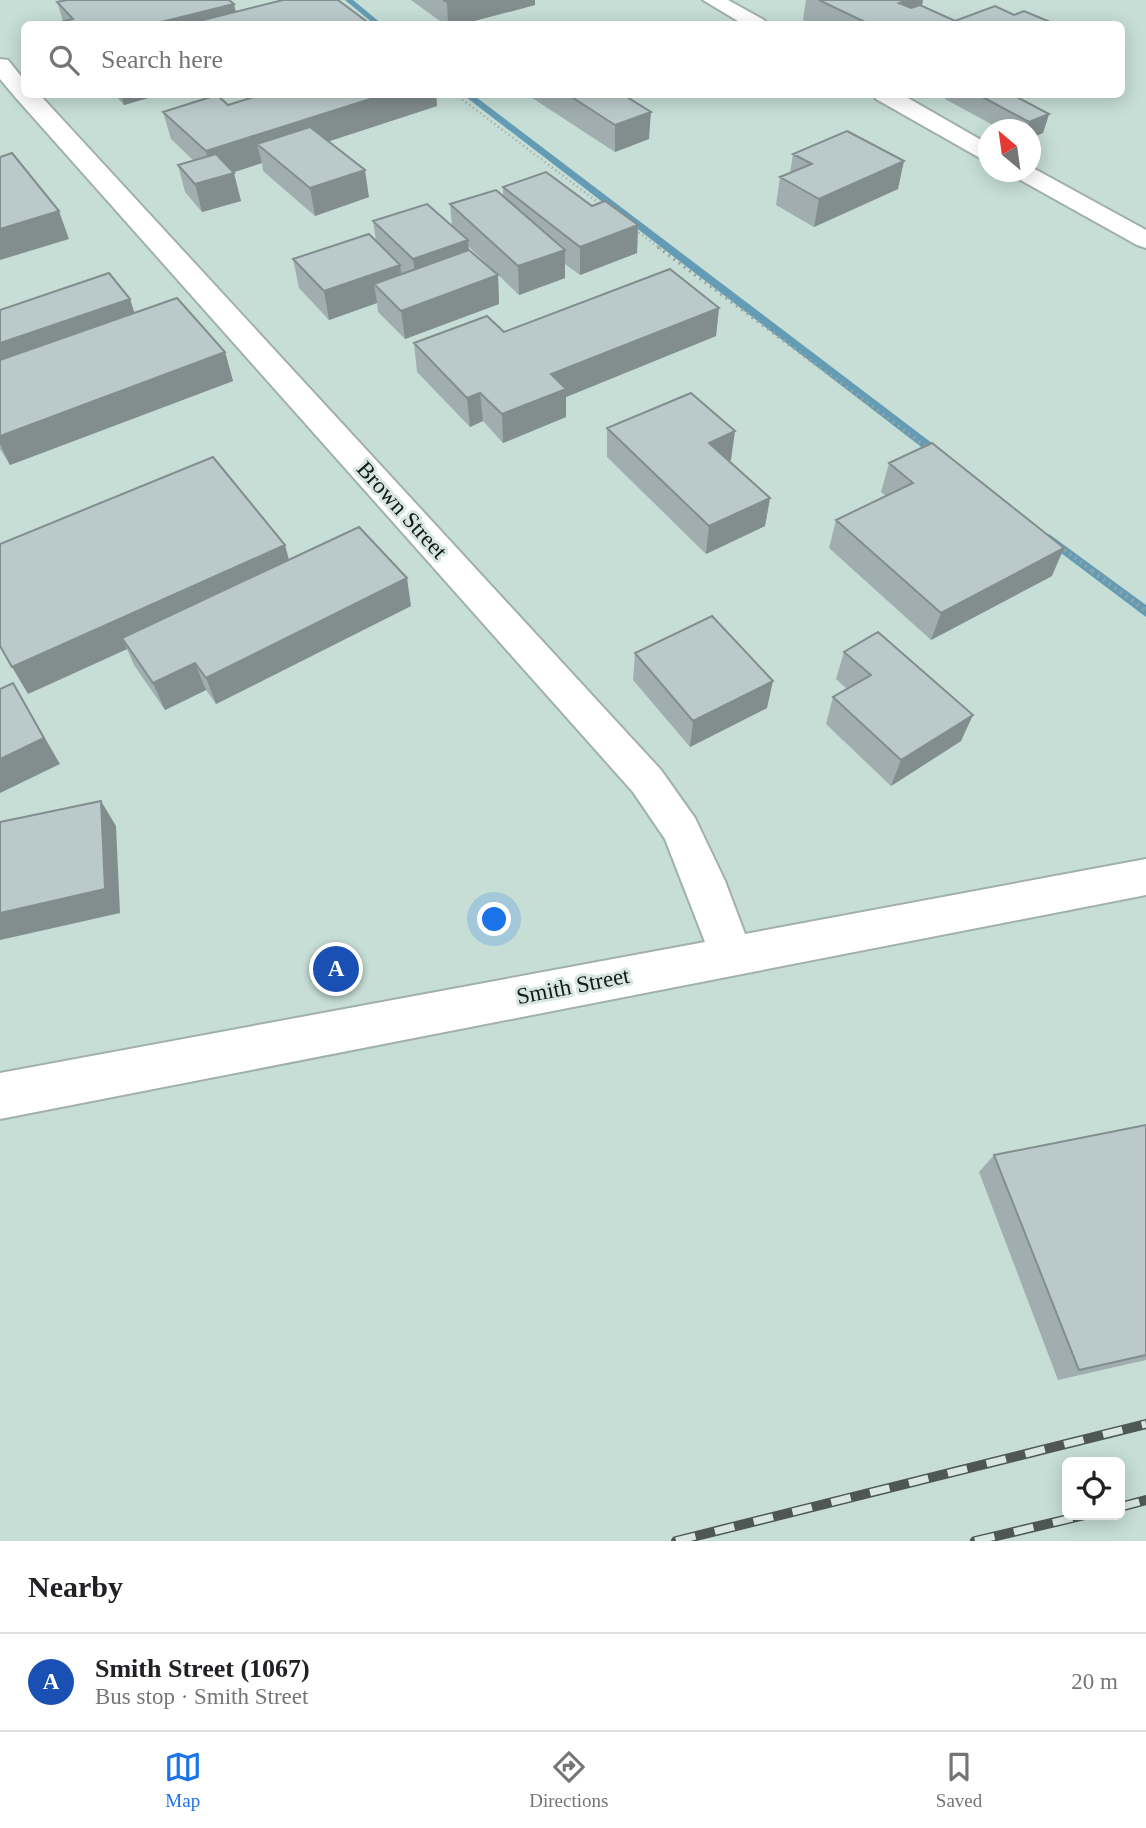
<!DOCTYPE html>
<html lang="en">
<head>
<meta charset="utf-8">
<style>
	:root { --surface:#fff; --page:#f6f6f6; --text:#202124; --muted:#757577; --line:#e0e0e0; --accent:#1a73e8 }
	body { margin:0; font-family:Georgia,serif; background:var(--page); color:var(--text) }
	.controls { position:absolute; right:21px; bottom:21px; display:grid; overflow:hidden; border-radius:10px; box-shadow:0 4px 18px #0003 }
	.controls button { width:63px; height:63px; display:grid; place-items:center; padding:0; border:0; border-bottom:2px solid var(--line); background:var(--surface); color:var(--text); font:35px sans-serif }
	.compass { position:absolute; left:978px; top:119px; width:63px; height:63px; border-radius:50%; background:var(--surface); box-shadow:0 4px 18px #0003; rotate:331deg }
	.you { position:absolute; left:495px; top:920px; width:24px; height:24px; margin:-18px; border:5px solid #fff; border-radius:50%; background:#1a73e8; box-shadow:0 0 0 10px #1a73e833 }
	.badge { display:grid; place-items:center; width:46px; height:46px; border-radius:50%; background:var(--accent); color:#fff; font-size:23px; font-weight:700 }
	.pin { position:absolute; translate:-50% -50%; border:4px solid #fff; box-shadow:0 2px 7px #0006 }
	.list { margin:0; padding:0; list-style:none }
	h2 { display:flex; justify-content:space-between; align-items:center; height:91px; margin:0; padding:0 28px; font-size:30px }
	h2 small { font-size:23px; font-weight:400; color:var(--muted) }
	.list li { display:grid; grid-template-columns:46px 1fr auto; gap:21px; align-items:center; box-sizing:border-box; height:98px; padding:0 28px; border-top:2px solid var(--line) }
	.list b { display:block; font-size:26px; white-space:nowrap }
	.list p { margin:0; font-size:23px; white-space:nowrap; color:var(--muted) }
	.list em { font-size:23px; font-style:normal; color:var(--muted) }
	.icon { flex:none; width:38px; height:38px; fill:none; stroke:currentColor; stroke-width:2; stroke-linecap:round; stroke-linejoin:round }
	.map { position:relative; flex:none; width:1146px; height:1541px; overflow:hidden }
	.search { position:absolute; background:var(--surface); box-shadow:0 4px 18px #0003; left:21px; right:21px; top:21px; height:77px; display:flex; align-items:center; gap:18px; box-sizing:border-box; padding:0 24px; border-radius:10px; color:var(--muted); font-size:26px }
	.sheet { height:189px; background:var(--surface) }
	nav { display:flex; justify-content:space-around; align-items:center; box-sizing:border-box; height:98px; border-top:2px solid var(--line); background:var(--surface); font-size:19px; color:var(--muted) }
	nav a { display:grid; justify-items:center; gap:4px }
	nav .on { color:var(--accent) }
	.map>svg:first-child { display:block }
	.built { fill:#c6ded6; fill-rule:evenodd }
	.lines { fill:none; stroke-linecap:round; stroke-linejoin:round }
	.stream { fill:#659cb5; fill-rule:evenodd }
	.minor-casing { stroke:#a1b0ab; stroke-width:4 }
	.path-far2 { stroke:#98a4a0; stroke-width:2.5; stroke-dasharray:1 3.5; stroke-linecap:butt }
	.path-far1 { stroke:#98a4a0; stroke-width:3.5; stroke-dasharray:2 4.5; stroke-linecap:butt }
	.path { stroke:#98a4a0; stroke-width:4.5; stroke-dasharray:2 5; stroke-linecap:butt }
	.minor { fill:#fff; fill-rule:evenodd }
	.rail-casing { stroke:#4e5754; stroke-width:10 }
	.rail { stroke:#d7e6e1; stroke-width:7; stroke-dasharray:20; stroke-linecap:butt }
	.wall { fill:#a0aeaf }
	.shaded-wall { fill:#828d8e }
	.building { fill:#bacacb; stroke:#828d8e; stroke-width:2 }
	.labels { text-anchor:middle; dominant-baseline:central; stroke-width:6; stroke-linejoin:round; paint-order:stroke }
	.street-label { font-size:23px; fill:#121816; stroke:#d7e6e1 }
</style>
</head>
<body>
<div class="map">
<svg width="1146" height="1541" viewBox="0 0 1146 1541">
	<rect width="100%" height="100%" fill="#d7e6e1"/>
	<path class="built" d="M0,0H1146V1541H0ZM24,24H1122V94H24ZM988,130H1030V172H988ZM1067,1462H1120V1515H1067Z"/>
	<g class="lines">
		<path class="stream" d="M345,0H353L382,24H374Z
			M462,94H472L945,453V459H937Z
			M1049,534L1146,605V617L1045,541L1043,538L1045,535Z"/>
		<g class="minor-casing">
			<path id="minor" d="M703,0H728L764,20L767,24H743Z
				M0,59L8,60L24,80V94H39L661,770L695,818L725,881L745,934L1146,859V895L0,1119V1073L705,942L665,839L633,792L16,98L0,79Z
				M873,94H901L988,144V160L980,158L876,99Z
				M1031,167L1146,230V248L1137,245L1015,177L1011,172H1030Z"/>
		</g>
		<path class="path-far2" d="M455,94L603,206
			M635,230L661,249"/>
		<path class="path-far1" d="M658,247L928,448
			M1059,546L1094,572"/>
		<path class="path" d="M1092,571L1146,611"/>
		<use href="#minor" class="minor"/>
		<g class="rail-casing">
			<path id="rail" d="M1120,1507L1146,1500
				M676,1541L1146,1424
				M975,1541L1085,1515"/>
		</g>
		<use href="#rail" class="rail"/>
	</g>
	<path class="wall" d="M411,0H535V5L463,24H444Z
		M806,0H923L922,6L955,21L1014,15L1055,24H812L803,20Z
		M57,2L234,4L236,12L63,21Z
		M114,94H162L124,105Z
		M263,94H436L437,106L329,141L369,197L315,216L263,171L262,163L233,172L241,201L202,212L185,192L178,165L193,160L171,139L163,112L228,105Z
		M526,94H622L649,139L615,152Z
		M946,94H1011L1049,114L1043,133L1031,138V130H1002L945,99Z
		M793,154L898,189L814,227L776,205L780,177L790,173Z
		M503,187L592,206L638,225L637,253L580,275L565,264V278L519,295L469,247V251L498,275L499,304L405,339L378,312L377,303L329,320L299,288L293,259L376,241L373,221L452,226L450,204L503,196Z
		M130,299L134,313L225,352L233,381L10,465L0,449V310Z
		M719,308L716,336L566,397V417L503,443L483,421L470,427L417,372L414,343L504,332Z
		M607,428L731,460L729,461L770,498L765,526L706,554L607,457Z
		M889,463L1052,576L931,640L829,548L836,520L886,496L881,492Z
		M285,545L289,559L411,606L216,704L206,690L165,710L134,665L127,649L28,694Z
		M844,652L961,741L891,786L826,724L833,697L847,689L836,679Z
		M635,653L767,708L690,747L633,680Z
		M1146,1125V1360L1058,1380L979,1172L994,1155Z"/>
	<path class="shaded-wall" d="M456,0H535V5L463,24H448L447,2Z
		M908,0H923L919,20L907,24H895L899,3Z
		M234,4L238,24H153Z
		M121,94H162L124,105Z
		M386,94H436L437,106L275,159L257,144L262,163L213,179L206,151Z
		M651,112L649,139L615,152V125Z
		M1049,114L1043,133L1031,138V130H1026L1029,122Z
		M904,161L898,189L814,227L819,199Z
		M365,170L369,197L315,216L310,188Z
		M234,173L241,201L202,212L195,184Z
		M59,211L69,239L0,260V229Z
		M638,225L637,253L580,275V247Z
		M468,240L470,268L417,287L413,259Z
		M565,250V278L519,295L518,266Z
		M400,265L404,293L374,284L377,303L329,320L324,291Z
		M498,275L499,304L405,339L401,311Z
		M130,299L139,327L0,371V343Z
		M719,308L716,336L566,397V417L503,443L502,414L551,374Z
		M225,352L233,381L10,465L0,444V436Z
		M480,393L483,421L470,427L467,398Z
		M735,431L731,460L705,471L709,443Z
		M770,498L765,526L706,554L709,526Z
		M285,545L292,573L122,638L127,649L28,694L12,667Z
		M1064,548L1052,576L931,640L941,613Z
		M407,578L411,606L216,704L206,678Z
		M195,663L206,690L165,710L153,683Z
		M773,681L767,708L690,747L693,721Z
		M13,683L60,764L0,793V759Z
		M973,715L961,741L891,786L901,760Z
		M101,801L116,826L120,913L0,940V913Z"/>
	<path class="building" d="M67,0H229L234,4L153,24H52L73,19L57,2Z
		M283,0H338L370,24H187Z
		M443,0H456L447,2Z
		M819,0H908L899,3L911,8L920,5L955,21L995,6L1014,15L1024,11L1055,24H910L907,23L903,24H869Z
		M263,94H386L206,151L163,112L217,95L228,105Z
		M567,94H622L651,112L615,125Z
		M977,94H1011L1049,114L1029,122Z
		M310,127L365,170L310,188L257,144Z
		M847,131L904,161L819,199L780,177L812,164L793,154Z
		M12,153L59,211L0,229V157Z
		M216,154L234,173L195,184L178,165Z
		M546,172L592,206L605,201L638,225L580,247L503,187Z
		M496,190L565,250L518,266L450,204Z
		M427,204L468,240L413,259L373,221Z
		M369,234L400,265L324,291L293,259Z
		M469,250L498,275L401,311L374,284Z
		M670,269L719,308L551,374L566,389L502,414L480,393L467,398L414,343L487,316L504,332Z
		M109,273L130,299L0,343V310Z
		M177,298L225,352L0,436V360Z
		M691,393L735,431L709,443L770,498L709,526L607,428Z
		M932,443L1064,548L941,613L836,520L913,483L889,463Z
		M213,457L285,545L12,667L0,646V544Z
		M359,527L407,578L206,678L195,663L153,683L122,638Z
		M712,616L773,681L693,721L635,653Z
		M878,632L973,715L901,760L833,697L871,675L844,652Z
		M13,683L44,738L0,759V689Z
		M101,801L105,889L0,913V822Z
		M1146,1125V1355L1079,1370L994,1155Z"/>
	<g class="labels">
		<g class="street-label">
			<text transform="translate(402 510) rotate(48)">Brown Street</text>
			<text transform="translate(573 986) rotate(-11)">Smith Street</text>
		</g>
	</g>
</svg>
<div class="controls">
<button><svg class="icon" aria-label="locate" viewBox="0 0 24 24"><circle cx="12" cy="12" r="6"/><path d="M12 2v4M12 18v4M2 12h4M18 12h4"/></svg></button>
</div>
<svg class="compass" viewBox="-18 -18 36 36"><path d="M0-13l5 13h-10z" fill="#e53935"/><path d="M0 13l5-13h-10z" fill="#757577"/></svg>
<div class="you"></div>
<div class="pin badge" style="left:336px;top:969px;background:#1a4fb4">A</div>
<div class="search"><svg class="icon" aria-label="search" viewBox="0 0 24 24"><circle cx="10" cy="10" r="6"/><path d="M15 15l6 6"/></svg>Search here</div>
</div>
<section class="sheet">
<h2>Nearby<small></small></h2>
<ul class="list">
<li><span class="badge" style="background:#1a4fb4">A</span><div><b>Smith Street (1067)</b><p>Bus stop · Smith Street</p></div><em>20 m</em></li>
</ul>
</section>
<nav>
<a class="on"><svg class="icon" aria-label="map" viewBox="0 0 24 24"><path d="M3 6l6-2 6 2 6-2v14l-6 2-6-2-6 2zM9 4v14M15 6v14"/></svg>Map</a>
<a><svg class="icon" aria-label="directions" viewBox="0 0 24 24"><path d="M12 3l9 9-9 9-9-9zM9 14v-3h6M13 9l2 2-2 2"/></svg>Directions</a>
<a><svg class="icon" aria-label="saved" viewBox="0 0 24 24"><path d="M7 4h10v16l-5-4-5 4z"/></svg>Saved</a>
</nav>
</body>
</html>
